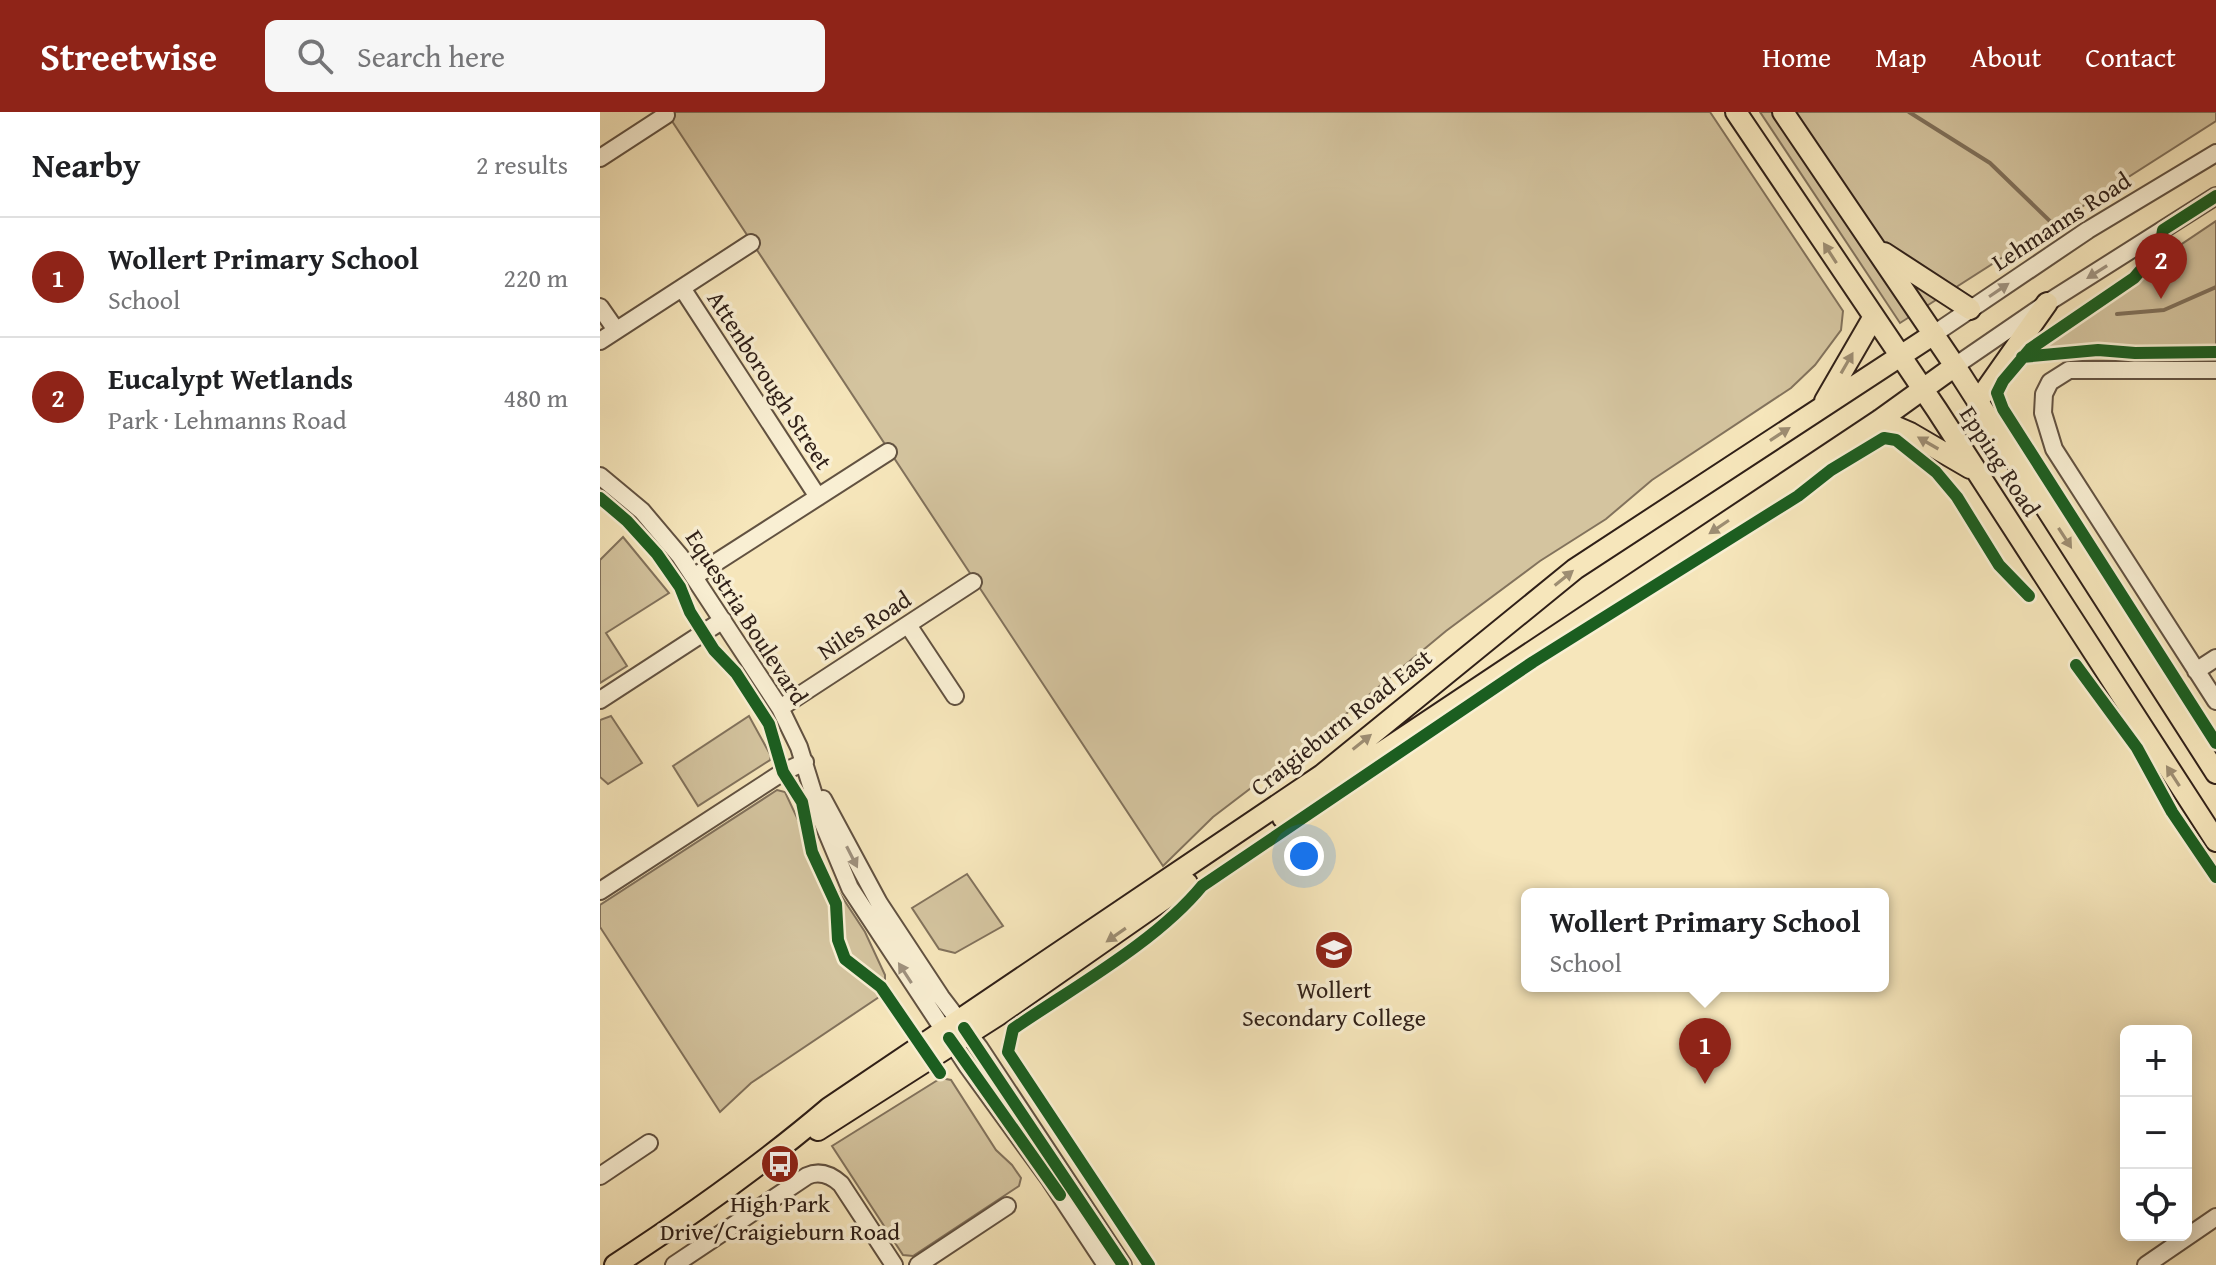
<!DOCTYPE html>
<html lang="en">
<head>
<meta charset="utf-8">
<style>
	:root { --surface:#fff; --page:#f6f6f6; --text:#202124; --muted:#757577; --line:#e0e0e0; --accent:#8f2418 }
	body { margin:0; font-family:"Gentium Book Plus",serif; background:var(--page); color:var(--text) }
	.controls { position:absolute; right:24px; bottom:24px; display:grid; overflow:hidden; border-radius:12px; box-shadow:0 4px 20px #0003 }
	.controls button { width:72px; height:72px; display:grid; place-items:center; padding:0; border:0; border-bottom:2px solid var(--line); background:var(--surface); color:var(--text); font:40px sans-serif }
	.you { position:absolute; left:704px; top:744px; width:28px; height:28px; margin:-20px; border:6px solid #fff; border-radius:50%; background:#1a73e8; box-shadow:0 0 0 12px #1a73e833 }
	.badge { display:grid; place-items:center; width:52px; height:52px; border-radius:50%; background:var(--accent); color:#fff; font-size:26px; font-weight:700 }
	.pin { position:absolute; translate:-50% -66px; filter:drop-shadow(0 2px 4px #0008) }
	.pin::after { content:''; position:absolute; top:42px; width:28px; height:24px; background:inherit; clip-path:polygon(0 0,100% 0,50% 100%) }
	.popup { position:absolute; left:921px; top:776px; width:368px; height:104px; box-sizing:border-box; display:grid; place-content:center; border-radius:12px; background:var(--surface); filter:drop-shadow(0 2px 6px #0005); font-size:26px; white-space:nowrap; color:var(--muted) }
	.popup b { font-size:30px; color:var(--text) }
	.popup::after { content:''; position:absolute; left:50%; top:100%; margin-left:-16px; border:16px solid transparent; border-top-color:var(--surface) }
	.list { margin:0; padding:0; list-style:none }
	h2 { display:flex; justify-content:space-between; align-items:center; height:104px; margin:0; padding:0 32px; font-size:34px }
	h2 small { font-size:26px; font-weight:400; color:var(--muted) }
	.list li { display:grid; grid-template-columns:52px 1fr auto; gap:24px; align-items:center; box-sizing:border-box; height:120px; padding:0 32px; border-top:2px solid var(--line) }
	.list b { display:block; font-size:30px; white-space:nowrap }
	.list p { margin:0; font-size:26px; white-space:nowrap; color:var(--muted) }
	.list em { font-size:26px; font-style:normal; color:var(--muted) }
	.icon { flex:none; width:44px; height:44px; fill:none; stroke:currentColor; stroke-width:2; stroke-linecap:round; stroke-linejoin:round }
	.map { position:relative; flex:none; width:1616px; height:1153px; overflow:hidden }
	header { display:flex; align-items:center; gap:48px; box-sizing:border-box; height:112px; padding:0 40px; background:var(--accent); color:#fff }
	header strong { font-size:38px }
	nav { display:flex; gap:44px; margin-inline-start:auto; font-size:28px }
	.search { width:560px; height:72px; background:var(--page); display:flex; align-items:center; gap:20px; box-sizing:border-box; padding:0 28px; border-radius:12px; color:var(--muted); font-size:30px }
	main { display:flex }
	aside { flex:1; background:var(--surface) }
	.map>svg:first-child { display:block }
	.green { fill:#d4c49f; stroke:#82725c; stroke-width:2 }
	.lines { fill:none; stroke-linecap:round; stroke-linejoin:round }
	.stream { stroke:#7f6f59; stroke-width:4 }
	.minor-casing { stroke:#625241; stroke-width:20 }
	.major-casing { stroke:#302018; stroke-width:24 }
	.minor { stroke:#f9efd3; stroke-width:16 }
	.major { stroke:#f6e6bb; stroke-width:20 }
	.cycleway-casing { stroke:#f9efd3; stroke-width:17 }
	.cycleway { stroke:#1b5e20; stroke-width:12 }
	.oneway { fill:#9d8d72 }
	.oneway2 { fill:#9f927f }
	.labels { text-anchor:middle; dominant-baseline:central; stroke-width:7; stroke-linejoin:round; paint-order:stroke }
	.street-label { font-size:24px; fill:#302018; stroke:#f9efd3 }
	.poi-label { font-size:24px; fill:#302018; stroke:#f9efd3 }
</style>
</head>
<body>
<header>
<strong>Streetwise</strong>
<div class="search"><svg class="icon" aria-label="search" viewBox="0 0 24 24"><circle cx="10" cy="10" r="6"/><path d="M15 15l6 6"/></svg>Search here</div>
<nav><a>Home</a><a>Map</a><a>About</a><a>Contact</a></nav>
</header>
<main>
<aside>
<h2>Nearby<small>2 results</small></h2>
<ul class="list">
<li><span class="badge">1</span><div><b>Wollert Primary School</b><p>School</p></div><em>220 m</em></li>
<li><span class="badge">2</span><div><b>Eucalypt Wetlands</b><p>Park · Lehmanns Road</p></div><em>480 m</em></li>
</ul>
</aside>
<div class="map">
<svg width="1616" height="1153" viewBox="0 0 1616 1153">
	<rect width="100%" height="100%" fill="#f6e6bb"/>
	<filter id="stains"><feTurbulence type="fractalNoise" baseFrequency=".0025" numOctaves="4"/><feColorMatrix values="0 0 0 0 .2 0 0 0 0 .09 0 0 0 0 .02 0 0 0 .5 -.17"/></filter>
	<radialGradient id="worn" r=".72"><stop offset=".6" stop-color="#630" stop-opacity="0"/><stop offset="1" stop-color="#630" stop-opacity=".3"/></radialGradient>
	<path class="green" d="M66,0H1110L1243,199L1241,218L1215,253L1191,276L1052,368L1006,407L940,449L846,519L723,621L613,705L563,754Z
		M1160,0H1616V9L1300,211Z
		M1616,109V256L1481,251L1429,244L1434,234L1478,208L1549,154Z
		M23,425L69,481L6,521L27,554L0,571V448Z
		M11,604L42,651L8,672L0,665V608Z
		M149,604L171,644L170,648L98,694L73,654Z
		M177,678L185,680L214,742L265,820L285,863V881L151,971L120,1000L0,815V793Z
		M367,762L403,814L355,841L339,837L312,796Z
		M341,966L351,968L396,1038L412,1053L421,1066L419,1074L313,1144L303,1143L232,1034Z"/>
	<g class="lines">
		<path class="stream" d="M1309,0L1390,51L1455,114
			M1517,202L1564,198L1616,175"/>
		<g class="minor-casing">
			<path id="minor" d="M0,46L66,3
				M82,176L218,385
				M0,195L16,218
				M1334,222L1488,118L1616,41
				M0,229L151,131
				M1355,254L1447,191L1616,84
				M1616,258H1469L1450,270L1444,282L1443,301L1454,337L1616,589
				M0,364L42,399L80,444L180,596L199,635L222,709L250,776L368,955L450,1068L506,1153
				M95,464L288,340
				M308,513L355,584
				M1596,559L1616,546
				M0,588L123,508
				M180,596L373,470
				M223,687L279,791L341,885L379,935L523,1153
				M0,779L183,660L205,650
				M0,1064L49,1031
				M74,1153L207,1064C220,1058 231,1063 241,1072L294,1153
				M318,1153L407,1094
				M1546,1153L1616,1105"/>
		</g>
		<g class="major-casing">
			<path id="major" d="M1136,0L1337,298L1616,729
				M1183,0L1355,254L1616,661
				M1284,141L1370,197
				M1225,289L1273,206
				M1378,289L1447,191
				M1280,308L1310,321L1370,356
				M683,706L1280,308L1355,254
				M218,1018L398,903L587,771
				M15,1153C90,1104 161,1054 229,996L722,663L975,457L1334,222"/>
		</g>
		<use href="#minor" class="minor"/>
		<use href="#major" class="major"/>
		<g class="cycleway-casing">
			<path id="cycleway" d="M1616,84L1563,118L1560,136L1534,166L1430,237L1403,269L1397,281L1403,297L1616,631
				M1422,245L1498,238L1535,241L1616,240
				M0,386L27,409L57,442L80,475L90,500L114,538L136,561L169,612L183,660L202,690L212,740L236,792L238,828L245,847L281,875L340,961
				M1476,553L1537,636L1572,700L1616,765
				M364,916L523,1153
				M349,926L460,1083
				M549,1153L408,940L413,917C474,875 556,830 602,774L933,550L1198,384L1231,358L1284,326L1296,328L1336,360L1357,385L1399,453L1429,484"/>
		</g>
		<use href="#cycleway" class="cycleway"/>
	</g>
	<defs><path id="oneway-solid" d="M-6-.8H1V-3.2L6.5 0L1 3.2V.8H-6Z" transform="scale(2)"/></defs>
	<g class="oneway">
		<use href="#oneway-solid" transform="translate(1230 141) rotate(-123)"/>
		<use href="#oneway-solid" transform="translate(1247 251) rotate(-60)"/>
		<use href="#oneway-solid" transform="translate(1180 322) rotate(-33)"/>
		<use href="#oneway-solid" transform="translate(1328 331) rotate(-150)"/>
		<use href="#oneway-solid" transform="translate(1119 415) rotate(146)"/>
		<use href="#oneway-solid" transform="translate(1465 426) rotate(57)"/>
		<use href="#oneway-solid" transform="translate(964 466) rotate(-39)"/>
		<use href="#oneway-solid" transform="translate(762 630) rotate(-39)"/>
		<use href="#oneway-solid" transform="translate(1573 664) rotate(-123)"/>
		<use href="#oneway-solid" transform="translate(516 823) rotate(145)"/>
	</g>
	<g class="oneway2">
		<use href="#oneway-solid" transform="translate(1497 160) rotate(148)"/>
		<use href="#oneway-solid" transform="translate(1399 178) rotate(-34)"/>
		<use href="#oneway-solid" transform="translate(252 745) rotate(63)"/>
		<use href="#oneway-solid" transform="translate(305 861) rotate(-123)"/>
	</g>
	<defs>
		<g id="school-disc" transform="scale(2)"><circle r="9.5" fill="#8f2418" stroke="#f9efd3"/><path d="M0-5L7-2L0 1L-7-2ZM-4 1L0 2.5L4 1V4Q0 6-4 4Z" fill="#fff"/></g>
		<g id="bus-disc" transform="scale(2)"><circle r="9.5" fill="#8f2418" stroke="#f9efd3"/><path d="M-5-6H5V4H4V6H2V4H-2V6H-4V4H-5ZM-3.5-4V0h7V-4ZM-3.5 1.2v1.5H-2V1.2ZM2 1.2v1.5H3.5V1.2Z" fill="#fff"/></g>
	</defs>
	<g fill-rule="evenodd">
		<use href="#school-disc" x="734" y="838"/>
		<use href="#bus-disc" x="180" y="1052"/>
	</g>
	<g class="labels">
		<g class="street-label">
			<text transform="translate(1461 109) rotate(-33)">Lehmanns Road</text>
			<text transform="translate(170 268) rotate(57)">Attenborough Street</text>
			<text transform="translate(1400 349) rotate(57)">Epping Road</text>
			<text transform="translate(147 505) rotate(57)">Equestria Boulevard</text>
			<text transform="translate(264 513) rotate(-33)">Niles Road</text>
			<text transform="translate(741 610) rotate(-38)">Craigieburn Road East</text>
		</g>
		<g class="poi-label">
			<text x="734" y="877">Wollert<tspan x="734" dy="28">Secondary College</tspan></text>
			<text x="180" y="1091">High Park<tspan x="180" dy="28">Drive/Craigieburn Road</tspan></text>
		</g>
	</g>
	<rect width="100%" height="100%" filter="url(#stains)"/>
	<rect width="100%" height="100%" fill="url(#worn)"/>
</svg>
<div class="controls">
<button>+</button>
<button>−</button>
<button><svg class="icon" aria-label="locate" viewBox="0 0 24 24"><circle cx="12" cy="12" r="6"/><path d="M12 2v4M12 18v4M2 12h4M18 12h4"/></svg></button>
</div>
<div class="you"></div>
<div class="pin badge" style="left:1105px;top:972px">1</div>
<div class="popup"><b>Wollert Primary School</b>School</div>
<div class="pin badge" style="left:1561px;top:187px">2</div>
</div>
</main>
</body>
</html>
